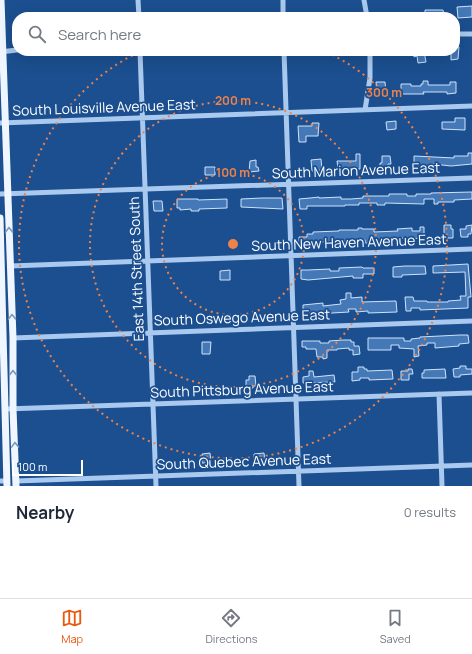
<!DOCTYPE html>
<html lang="en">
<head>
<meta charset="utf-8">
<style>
	:root { --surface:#fff; --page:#f6f6f7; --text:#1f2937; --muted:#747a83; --line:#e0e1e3; --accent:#ea580c }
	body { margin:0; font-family:Manrope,sans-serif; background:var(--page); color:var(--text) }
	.scale { position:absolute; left:12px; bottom:10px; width:71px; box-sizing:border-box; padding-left:4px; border:2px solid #fff; border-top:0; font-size:11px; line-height:14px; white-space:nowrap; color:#fff; -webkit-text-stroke:3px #1b4f8f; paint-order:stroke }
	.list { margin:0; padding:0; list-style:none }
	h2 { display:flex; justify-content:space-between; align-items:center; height:52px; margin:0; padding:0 16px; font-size:17px }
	h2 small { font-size:13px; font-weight:400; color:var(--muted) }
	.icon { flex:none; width:22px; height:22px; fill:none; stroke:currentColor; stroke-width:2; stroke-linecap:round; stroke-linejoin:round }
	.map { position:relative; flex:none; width:472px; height:486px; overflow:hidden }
	.search { position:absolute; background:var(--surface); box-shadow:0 4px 16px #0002; left:12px; right:12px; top:12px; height:44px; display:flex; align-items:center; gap:10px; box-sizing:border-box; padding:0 14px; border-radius:16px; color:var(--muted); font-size:15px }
	.sheet { height:112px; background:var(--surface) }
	nav { display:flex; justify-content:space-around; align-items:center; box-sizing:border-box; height:56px; border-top:1px solid var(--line); background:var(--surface); font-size:11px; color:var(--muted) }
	nav a { display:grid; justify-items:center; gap:2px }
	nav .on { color:var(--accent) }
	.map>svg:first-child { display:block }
	.building { fill:#4478b7; stroke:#cfe3fa }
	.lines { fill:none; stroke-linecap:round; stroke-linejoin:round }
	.minor { stroke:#a9c9ee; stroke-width:5 }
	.major { stroke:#f0f6ff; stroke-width:7 }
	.oneway { stroke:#7b9ac1 }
	.ring { fill:none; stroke:#ee8249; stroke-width:2; stroke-dasharray:2 4 }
	.labels { text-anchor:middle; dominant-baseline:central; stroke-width:3.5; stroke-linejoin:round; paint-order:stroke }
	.street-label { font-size:14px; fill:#fff; stroke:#1b4f8f }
	.centre { fill:#ee8249; stroke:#1b4f8f; stroke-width:2 }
	.ring-label { font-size:12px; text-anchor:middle; font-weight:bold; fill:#ee8249; stroke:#1b4f8f; stroke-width:3.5; stroke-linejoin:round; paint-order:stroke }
</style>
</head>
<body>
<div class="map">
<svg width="472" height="486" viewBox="0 0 472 486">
	<rect width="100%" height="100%" fill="#1b4f8f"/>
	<path class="building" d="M472,6V17L458,18L457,7Z
		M425,10H443L444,17H416V13H425Z
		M455,47H459L458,59L451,60V51H455Z
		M413,51H424L426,62L418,63L417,56L414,57Z
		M423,81H428V85H450V82H456V93L447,94V92H423L424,94H401V84H411V86H421V84H423Z
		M376,82H385L386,94H377Z
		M455,118H465V130L442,129V122H455Z
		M396,121V129L387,130L386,122Z
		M312,123H319L318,136H306V142H299L298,126H312Z
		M468,153H472V164L451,166L433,164V166L414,167V156L454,158V156H468Z
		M356,154H360V169H338L337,161H356Z
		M382,156H390L391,164H388V168H380V163H382Z
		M321,159L322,170L312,171L311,160Z
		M256,160V167H258L259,171L249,172L250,161Z
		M205,167H215V175H205Z
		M472,192V199L454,200V202H438V204H434V199H424V204L385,203V205H377V203H359V205H345V206H307V209H300L299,199L310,198L319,197V198L341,197V199H351L363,198V196H389V194H407V196H416V194H431V193Z
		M262,198H282L283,209L241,207V199Z
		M177,199H198V200L227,199V208L199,209V211H191V209L180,210V208H177Z
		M153,201H162L163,211H154Z
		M444,225H451V229H453V238H444Z
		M472,225L471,234H468V237H461L460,229H466V226Z
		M420,227H424V238L404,239V238L387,239V241H374V243H365V240L299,243V237H307V234H313V232L339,231V230H358V228H362V229H374V232L398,231L397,229L412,228V231H420Z
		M468,264L471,297H468V308L420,310V308H411V311H406L405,297H413L414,301H427V302H448V301L461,300L460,296H466L465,272L433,273V266Z
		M405,266H425L426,274L402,275V277H393V267Z
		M362,267L363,268H374V274H363V278H353V276L308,280L301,279V270H308L330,269V271H339V268Z
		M230,270V280H220V271Z
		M346,293H351V298L362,297V302L396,301L397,312L368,313V311L356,312V309H348L349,312L315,314V312L303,313V305L323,303V306L341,304L340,300L346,299Z
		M460,335H468L469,343L459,344V346L435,348V343H427V345L418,346L419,356L414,357V349L399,348V345H391V350H368V338H404V341H411V339L420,338V337Z
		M343,340H351V342H354V346H359L360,354L353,355V350H349V348L337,349V350H327V358L323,359V357H317L316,349H306V347H302V341H320V343H329V341Z
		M202,342H211L210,354H202Z
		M460,366H466V369H472V374L460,375V377H454L453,369L460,368Z
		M358,367H364V369H367V371L392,370L393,379L369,380V378H360V380L352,381V372H358Z
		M408,369H412L413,374H409V380H401V371H408Z
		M445,369L446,378H422V373H424V370Z
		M309,371H313L314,377L334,375L335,382L303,383V377L309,376Z
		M249,376H255L256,386H253V388H246V380H249Z
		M210,453L211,463H202V454Z
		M264,453L265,462H254V454Z"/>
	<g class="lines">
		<path class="minor" d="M138,0L139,17
			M283,0V17
			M364,0L367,17
			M455,34H472
			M140,51L156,486
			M284,51L299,486
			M0,52L17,50
			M365,110L370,78V51
			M0,123L472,106
			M0,194L472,178
			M10,266L472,249
			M13,338L472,321
			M439,394L442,486
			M5,409L472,393
			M0,481H7
			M16,481L472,465"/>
		<path class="major" d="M1,0L13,338V409L16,486
			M0,218L7,486"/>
	</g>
	<defs><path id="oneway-chevron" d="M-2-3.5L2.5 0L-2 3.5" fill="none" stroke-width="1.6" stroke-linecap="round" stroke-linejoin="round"/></defs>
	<g class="oneway">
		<use href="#oneway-chevron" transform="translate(9 230) rotate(-92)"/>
		<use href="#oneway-chevron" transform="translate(12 317) rotate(-92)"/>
		<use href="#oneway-chevron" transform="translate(13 373) rotate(-90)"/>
		<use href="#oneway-chevron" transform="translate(15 445) rotate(-92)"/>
	</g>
	<g class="ring">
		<circle cx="233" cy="244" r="71"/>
		<circle cx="233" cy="244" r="143"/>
		<path d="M327 52A214 214 0 1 1 139 52"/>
	</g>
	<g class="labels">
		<g class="street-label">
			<text transform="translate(104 107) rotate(-2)">South Louisville Avenue East</text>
			<text transform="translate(356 170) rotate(-2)">South Marion Avenue East</text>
			<text transform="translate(349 242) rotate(-2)">South New Haven Avenue East</text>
			<text transform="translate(136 269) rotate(-92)">East 14th Street South</text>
			<text transform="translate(242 317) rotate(-2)">South Oswego Avenue East</text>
			<text transform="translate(242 389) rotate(-2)">South Pittsburg Avenue East</text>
			<text transform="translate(244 461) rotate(-2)">South Quebec Avenue East</text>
		</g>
	</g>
	<circle cx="233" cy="244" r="6" class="centre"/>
	<g class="ring-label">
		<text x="384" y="97">300 m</text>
		<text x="233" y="105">200 m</text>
		<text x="233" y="177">100 m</text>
	</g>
</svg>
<div class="scale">100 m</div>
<div class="search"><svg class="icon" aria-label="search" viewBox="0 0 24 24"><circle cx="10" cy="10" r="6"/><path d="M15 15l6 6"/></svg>Search here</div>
</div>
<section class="sheet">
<h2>Nearby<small>0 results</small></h2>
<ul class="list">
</ul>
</section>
<nav>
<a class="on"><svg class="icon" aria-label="map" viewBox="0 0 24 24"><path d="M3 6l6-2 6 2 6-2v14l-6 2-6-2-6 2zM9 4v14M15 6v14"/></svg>Map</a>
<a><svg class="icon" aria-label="directions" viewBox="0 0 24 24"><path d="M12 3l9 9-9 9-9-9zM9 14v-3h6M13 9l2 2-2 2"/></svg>Directions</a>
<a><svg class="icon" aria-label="saved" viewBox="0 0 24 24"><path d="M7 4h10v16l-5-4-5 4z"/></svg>Saved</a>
</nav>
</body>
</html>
